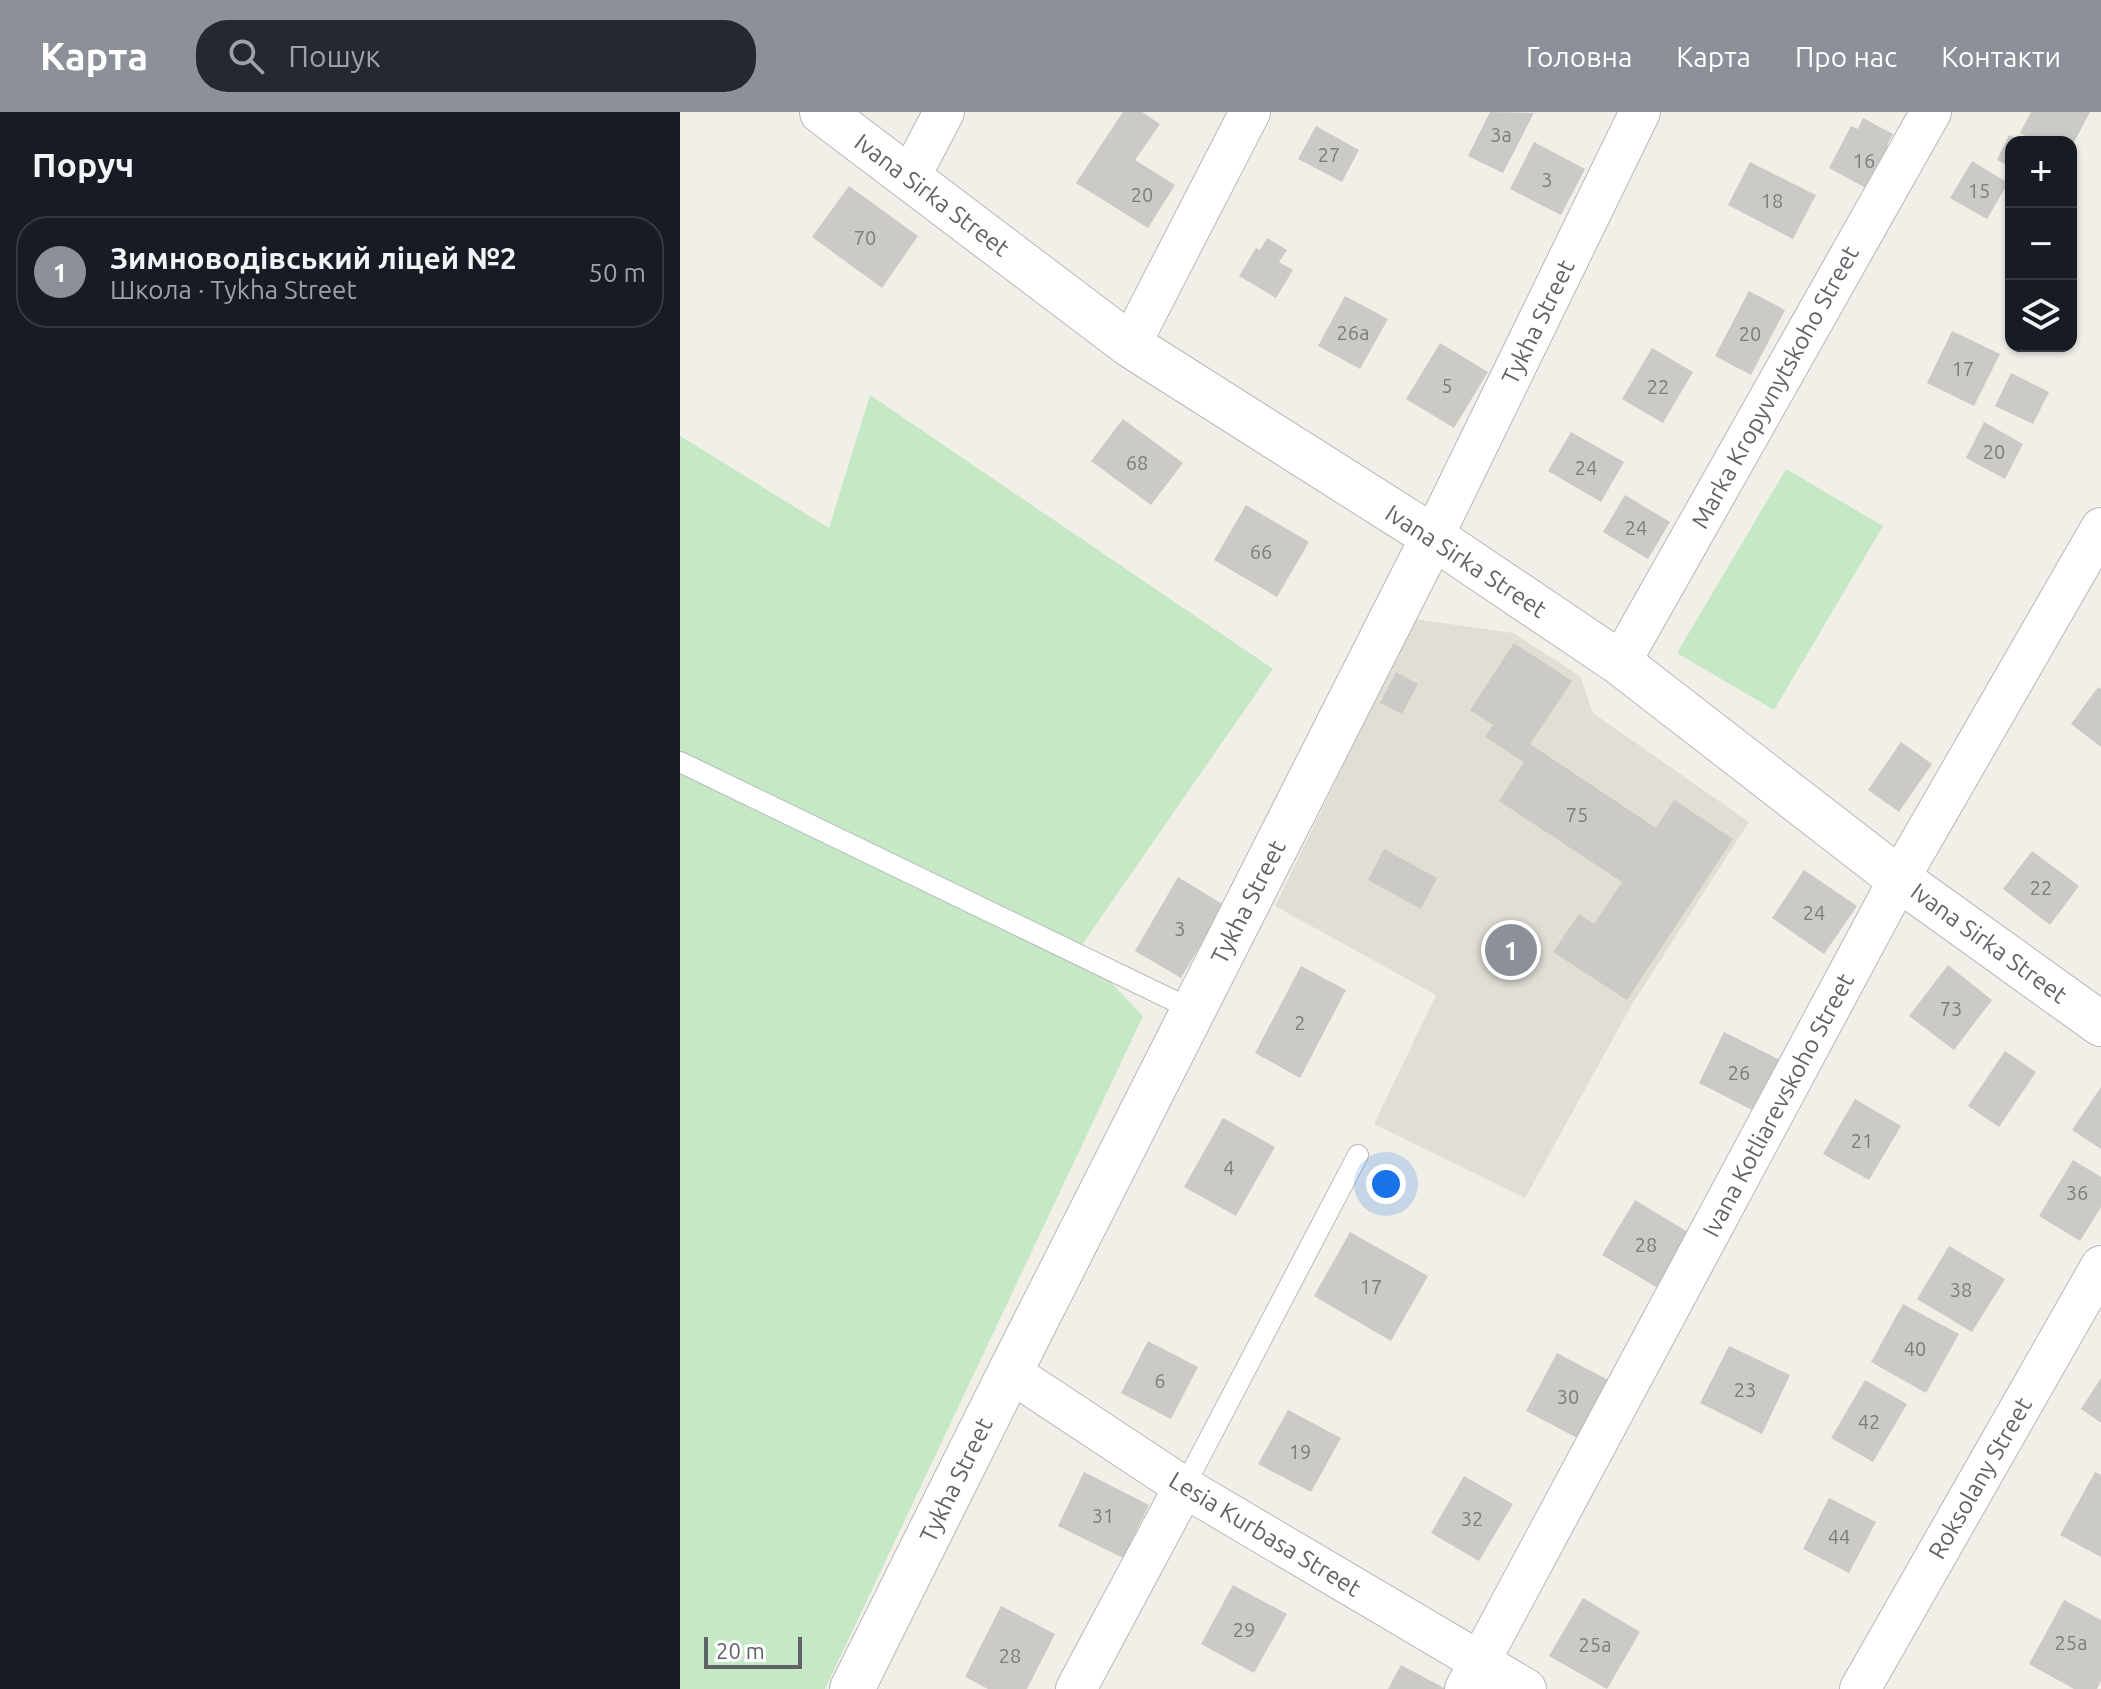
<!DOCTYPE html>
<html lang="uk">
<head>
<meta charset="utf-8">
<style>
	:root { --surface:#171b24; --page:#242831; --text:#f1f3f6; --muted:#9ea1a6; --line:#363941; --accent:#8c9099 }
	body { margin:0; font-family:Ubuntu,sans-serif; background:var(--page); color:var(--text) }
	.controls { position:absolute; right:24px; top:24px; display:grid; overflow:hidden; border-radius:16px; box-shadow:0 2px 6px #0004 }
	.controls button { width:72px; height:72px; display:grid; place-items:center; padding:0; border:0; border-bottom:2px solid var(--line); background:var(--surface); color:var(--text); font:40px sans-serif }
	.scale { position:absolute; left:24px; bottom:20px; width:98px; box-sizing:border-box; padding-left:8px; border:4px solid #5f6368; border-top:0; font-size:22px; line-height:28px; white-space:nowrap; color:#5f6368; -webkit-text-stroke:6px #fff; paint-order:stroke }
	.you { position:absolute; left:706px; top:1072px; width:28px; height:28px; margin:-20px; border:6px solid #fff; border-radius:50%; background:#1a73e8; box-shadow:0 0 0 12px #1a73e833 }
	.badge { display:grid; place-items:center; width:52px; height:52px; border-radius:50%; background:var(--accent); color:#fff; font-size:26px; font-weight:700 }
	.pin { position:absolute; translate:-50% -50%; border:4px solid #fff; box-shadow:0 2px 8px #0006 }
	.list { margin:0; padding:0; list-style:none }
	h2 { display:flex; justify-content:space-between; align-items:center; height:104px; margin:0; padding:0 32px; font-size:34px }
	h2 small { font-size:26px; font-weight:400; color:var(--muted) }
	.list li { display:grid; grid-template-columns:52px 1fr auto; gap:24px; align-items:center; box-sizing:border-box; height:112px; margin:0 16px 16px; padding:0 16px; border:2px solid var(--line); border-radius:32px }
	.list b { display:block; font-size:30px; white-space:nowrap }
	.list p { margin:0; font-size:26px; white-space:nowrap; color:var(--muted) }
	.list em { font-size:26px; font-style:normal; color:var(--muted) }
	.icon { flex:none; width:44px; height:44px; fill:none; stroke:currentColor; stroke-width:2; stroke-linecap:round; stroke-linejoin:round }
	.map { position:relative; flex:none; width:1421px; height:1577px; overflow:hidden }
	header { display:flex; align-items:center; gap:48px; box-sizing:border-box; height:112px; padding:0 40px; background:var(--accent); color:#fff }
	header strong { font-size:38px }
	nav { display:flex; gap:44px; margin-inline-start:auto; font-size:28px }
	.search { width:560px; height:72px; background:var(--page); display:flex; align-items:center; gap:20px; box-sizing:border-box; padding:0 28px; border-radius:32px; color:var(--muted); font-size:30px }
	main { display:flex }
	aside { flex:1; background:var(--surface) }
	.map>svg:first-child { display:block }
	.education { fill:#e1ded6 }
	.green { fill:#c5e8c5 }
	.building { fill:#cccac5 }
	.lines { fill:none; stroke-linecap:round; stroke-linejoin:round }
	.service-casing { stroke:#b5b8bc; stroke-width:22 }
	.minor-casing { stroke:#b5b8bc; stroke-width:42 }
	.tertiary-casing { stroke:#b5b8bc; stroke-width:46 }
	.service { stroke:#fff; stroke-width:20 }
	.minor { stroke:#fff; stroke-width:40 }
	.tertiary { stroke:#fff; stroke-width:44 }
	.labels { text-anchor:middle; dominant-baseline:central; stroke-width:8; stroke-linejoin:round; paint-order:stroke }
	.number-label { font-size:20px; fill:#7a7d7f }
	.street-label { font-size:24px; fill:#5f6368; stroke:#fff }
</style>
</head>
<body>
<header>
<strong>Карта</strong>
<div class="search"><svg class="icon" aria-label="search" viewBox="0 0 24 24"><circle cx="10" cy="10" r="6"/><path d="M15 15l6 6"/></svg>Пошук</div>
<nav><a>Головна</a><a>Карта</a><a>Про нас</a><a>Контакти</a></nav>
</header>
<main>
<aside>
<h2>Поруч<small></small></h2>
<ul class="list">
<li><span class="badge">1</span><div><b>Зимноводівський ліцей №2</b><p>Школа · Tykha Street</p></div><em>50 m</em></li>
</ul>
</aside>
<div class="map">
<svg width="1421" height="1577" viewBox="0 0 1421 1577">
	<rect width="100%" height="100%" fill="#f1efe8"/>
	<path class="education" d="M734,507L833,521L900,564L913,601L1069,710L951,894L845,1086L694,1012L756,883L595,794Z"/>
	<path class="green" d="M190,283L593,557L399,837L463,904L145,1577H0V324L149,416Z
		M1106,357L1203,414L1094,598L997,541Z"/>
	<path class="building" d="M443,0H462L480,12L455,48L495,73L468,116L396,71Z
		M810,0L854,1L823,61L788,44Z
		M1351,0H1410L1391,36V30H1358L1340,21Z
		M1183,6L1213,22L1207,33L1219,39L1197,82L1149,56L1171,14L1178,17Z
		M636,14L679,38L662,70L618,47Z
		M1329,23L1343,30H1331V55L1317,48Z
		M854,30L905,57L881,103L830,77Z
		M1292,49L1328,71L1307,107L1270,86Z
		M1070,50L1136,83L1113,127L1048,93Z
		M169,74L238,124L202,176L132,125Z
		M587,126L607,138L599,150L613,158L596,186L559,164L576,136L580,138Z
		M1069,179L1105,198L1071,263L1035,244Z
		M665,184L708,207L680,257L638,234Z
		M1272,219L1320,242L1294,294L1247,271Z
		M760,231L808,260L774,316L726,287Z
		M972,236L1013,260L983,311L942,287Z
		M1331,261L1369,280L1353,312L1315,294Z
		M443,307L503,351L471,393L411,349Z
		M1304,310L1343,332L1325,367L1286,346Z
		M891,320L944,350L921,390L868,359Z
		M945,383L990,410L968,447L923,420Z
		M566,393L629,430L597,485L534,448Z
		M834,531L892,569L850,632L976,716L994,688L1053,727L947,888L873,840L899,802L914,812L942,770L819,689L844,650L805,625L813,613L790,598Z
		M716,560L738,572L722,602L700,591Z
		M1418,575L1421,577V635L1391,612Z
		M1221,630L1252,652L1219,700L1188,678Z
		M704,737L757,766L741,797L688,768Z
		M1352,739L1399,774L1370,813L1323,777Z
		M1124,758L1177,794L1144,842L1092,806Z
		M498,765L544,793L501,866L455,839Z
		M1268,853L1312,888L1274,938L1229,904Z
		M621,854L666,878L620,966L575,941Z
		M1044,920L1100,948L1074,999L1019,971Z
		M1325,939L1356,960L1319,1015L1288,994Z
		M1421,975V1037L1392,1018Z
		M1175,987L1221,1014L1189,1068L1143,1042Z
		M543,1006L595,1035L556,1104L504,1075Z
		M1393,1048L1421,1065V1095L1400,1129L1359,1104Z
		M955,1088L1011,1122L978,1176L922,1143Z
		M670,1120L748,1164L711,1229L634,1184Z
		M1269,1134L1325,1167L1292,1220L1237,1187Z
		M1223,1192L1279,1222L1246,1281L1191,1250Z
		M468,1229L518,1255L491,1307L441,1281Z
		M1049,1234L1110,1263L1082,1322L1020,1291Z
		M877,1241L930,1269L899,1327L846,1299Z
		M1421,1266V1311L1401,1297Z
		M1185,1268L1227,1292L1193,1350L1151,1326Z
		M608,1298L661,1326L631,1380L578,1352Z
		M404,1360L469,1393L443,1446L378,1414Z
		M1415,1360L1421,1363V1445L1380,1423Z
		M784,1364L833,1392L799,1449L751,1421Z
		M1149,1386L1196,1410L1169,1461L1123,1437Z
		M553,1473L607,1502L574,1561L521,1532Z
		M903,1486L960,1520L927,1577L869,1544Z
		M1384,1488L1421,1508V1569L1417,1577H1394L1349,1552Z
		M321,1494L375,1522L347,1577H308L285,1565Z
		M721,1553L766,1577H708Z"/>
	<g class="lines">
		<g class="service-casing">
			<path id="service" d="M0,650L513,898
				M504,1375L678,1043"/>
		</g>
		<g class="minor-casing">
			<path id="minor" d="M230,65L264,0
				M450,233L570,0
				M753,425L960,0
				M940,551L1251,0
				M330,1260L504,1375L846,1577
				M396,1577L504,1375
				M785,1577L1219,767L1421,416
				M1180,1577L1421,1154"/>
		</g>
		<g class="tertiary-casing">
			<path id="tertiary" d="M142,0L450,233L753,425L940,551L1219,767L1421,912
				M172,1577L330,1260L753,425"/>
		</g>
		<use href="#service" class="service"/>
		<use href="#minor" class="minor"/>
		<use href="#tertiary" class="tertiary"/>
	</g>
	<g class="labels">
		<g class="number-label">
			<text x="821" y="22">3а</text>
			<text x="649" y="42">27</text>
			<text x="1184" y="48">16</text>
			<text x="867" y="67">3</text>
			<text x="1299" y="78">15</text>
			<text x="462" y="82">20</text>
			<text x="1092" y="88">18</text>
			<text x="185" y="125">70</text>
			<text x="673" y="220">26а</text>
			<text x="1070" y="221">20</text>
			<text x="1283" y="256">17</text>
			<text x="767" y="273">5</text>
			<text x="978" y="274">22</text>
			<text x="1314" y="339">20</text>
			<text x="457" y="350">68</text>
			<text x="906" y="355">24</text>
			<text x="956" y="415">24</text>
			<text x="581" y="439">66</text>
			<text x="897" y="702">75</text>
			<text x="1361" y="775">22</text>
			<text x="1134" y="800">24</text>
			<text x="500" y="816">3</text>
			<text x="1271" y="896">73</text>
			<text x="620" y="910">2</text>
			<text x="1059" y="960">26</text>
			<text x="1182" y="1028">21</text>
			<text x="549" y="1055">4</text>
			<text x="1397" y="1080">36</text>
			<text x="966" y="1132">28</text>
			<text x="691" y="1174">17</text>
			<text x="1281" y="1177">38</text>
			<text x="1235" y="1236">40</text>
			<text x="480" y="1268">6</text>
			<text x="1065" y="1277">23</text>
			<text x="888" y="1284">30</text>
			<text x="1189" y="1309">42</text>
			<text x="620" y="1339">19</text>
			<text x="423" y="1403">31</text>
			<text x="792" y="1406">32</text>
			<text x="1159" y="1424">44</text>
			<text x="564" y="1517">29</text>
			<text x="1391" y="1530">25а</text>
			<text x="915" y="1532">25а</text>
			<text x="330" y="1543">28</text>
		</g>
		<g class="street-label">
			<text transform="translate(252 83) rotate(37)">Ivana Sirka Street</text>
			<text transform="translate(858 210) rotate(-64)">Tykha Street</text>
			<text transform="translate(1095 275) rotate(-61)">Marka Kropyvnytskoho Street</text>
			<text transform="translate(786 449) rotate(33)">Ivana Sirka Street</text>
			<text transform="translate(568 790) rotate(-63)">Tykha Street</text>
			<text transform="translate(1309 831) rotate(36)">Ivana Sirka Street</text>
			<text transform="translate(1098 993) rotate(-62)">Ivana Kotliarevskoho Street</text>
			<text transform="translate(1300 1366) rotate(-60)">Roksolany Street</text>
			<text transform="translate(276 1368) rotate(-64)">Tykha Street</text>
			<text transform="translate(585 1422) rotate(31)">Lesia Kurbasa Street</text>
		</g>
	</g>
</svg>
<div class="controls">
<button>+</button>
<button>−</button>
<button><svg class="icon" aria-label="layers" viewBox="0 0 24 24"><path d="M12 4l9 5-9 5-9-5zM3 14l9 5 9-5"/></svg></button>
</div>
<div class="scale">20 m</div>
<div class="you"></div>
<div class="pin badge" style="left:831px;top:838px">1</div>
</div>
</main>
</body>
</html>
